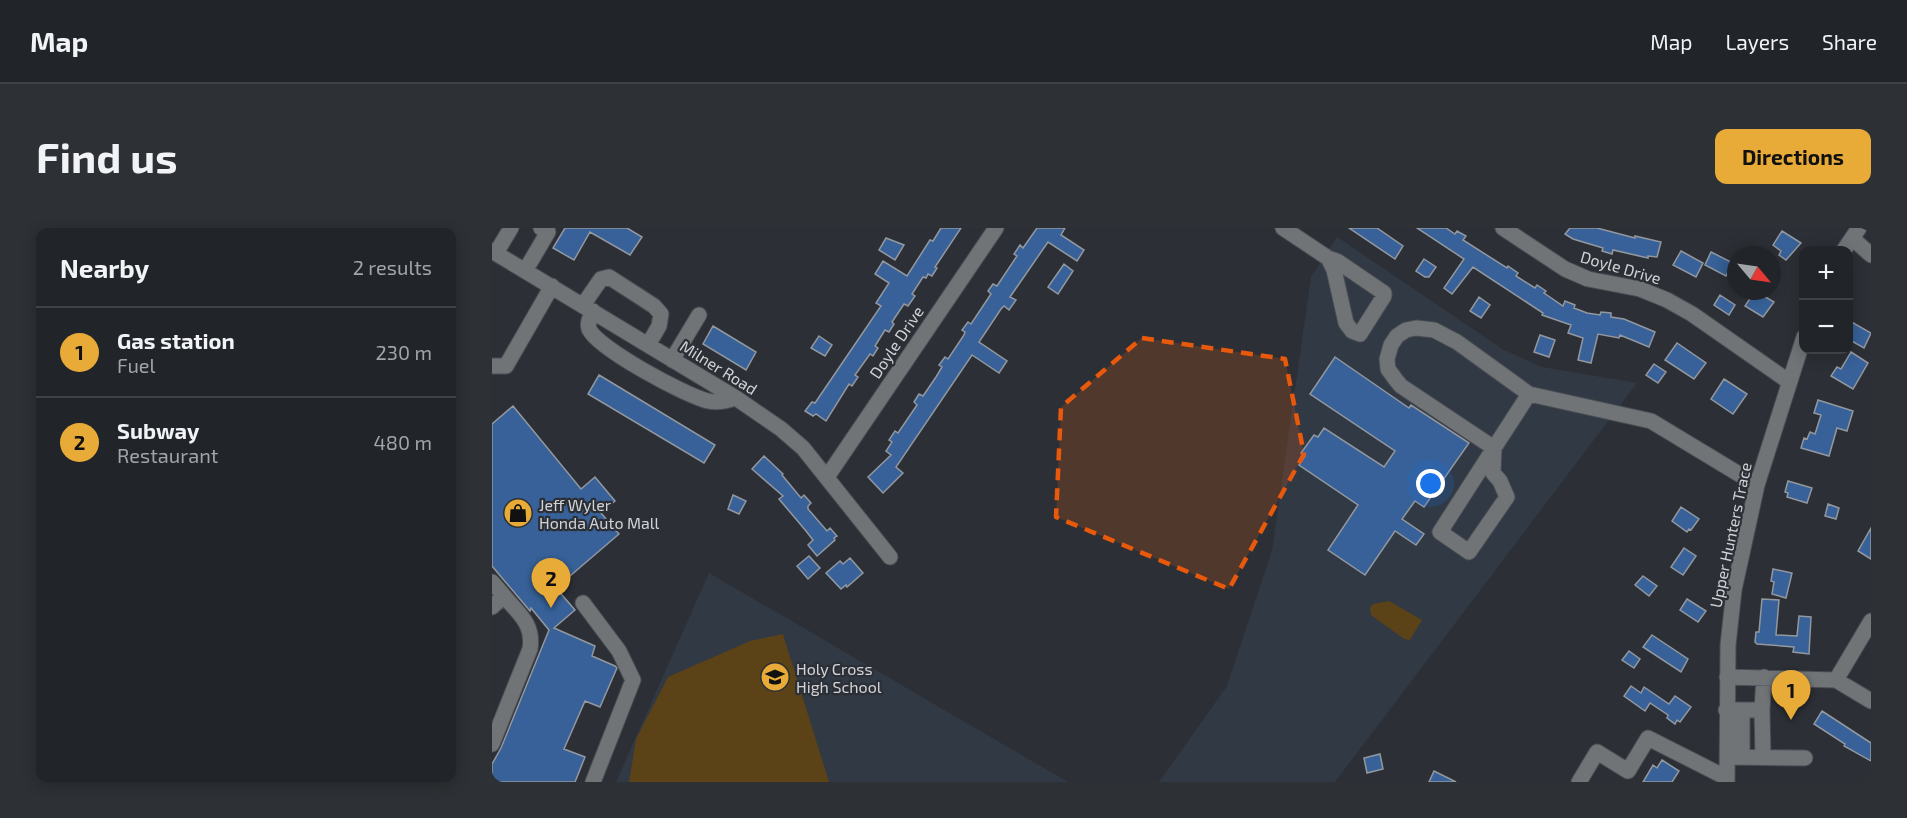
<!DOCTYPE html>
<html lang="en">
<head>
<meta charset="utf-8">
<style>
	:root { --surface:#212428; --page:#2d3034; --text:#f1f3f6; --muted:#a2a4a8; --line:#3e4145; --accent:#e9ab38 }
	body { margin:0; font-family:"Exo 2",sans-serif; background:var(--page); color:var(--text) }
	.controls { position:absolute; right:18px; top:18px; display:grid; overflow:hidden; border-radius:12px; box-shadow:0 3px 15px #0003 }
	.controls button { width:54px; height:54px; display:grid; place-items:center; padding:0; border:0; border-bottom:2px solid var(--line); background:var(--surface); color:var(--text); font:30px sans-serif }
	.compass { position:absolute; left:1235px; top:18px; width:54px; height:54px; border-radius:50%; background:var(--surface); box-shadow:0 3px 15px #0003; rotate:119deg }
	.you { position:absolute; left:939px; top:256px; width:21px; height:21px; margin:-15px; border:4px solid #fff; border-radius:50%; background:#1a73e8; box-shadow:0 0 0 9px #1a73e833 }
	.badge { display:grid; place-items:center; width:39px; height:39px; border-radius:50%; background:var(--accent); color:#111; font-size:20px; font-weight:700 }
	.pin { position:absolute; translate:-50% -50px; filter:drop-shadow(0 2px 3px #0008) }
	.pin::after { content:''; position:absolute; top:32px; width:21px; height:18px; background:inherit; clip-path:polygon(0 0,100% 0,50% 100%) }
	.list { margin:0; padding:0; list-style:none }
	h2 { display:flex; justify-content:space-between; align-items:center; height:78px; margin:0; padding:0 24px; font-size:26px }
	h2 small { font-size:20px; font-weight:400; color:var(--muted) }
	.list li { display:grid; grid-template-columns:39px 1fr auto; gap:18px; align-items:center; box-sizing:border-box; height:90px; padding:0 24px; border-top:2px solid var(--line) }
	.list b { display:block; font-size:22px; white-space:nowrap }
	.list p { margin:0; font-size:20px; white-space:nowrap; color:var(--muted) }
	.list em { font-size:20px; font-style:normal; color:var(--muted) }
	.map { position:relative; flex:none; width:1379px; height:554px; overflow:hidden; border-radius:12px }
	header { display:flex; align-items:center; gap:36px; box-sizing:border-box; height:84px; padding:0 30px; background:var(--surface); border-bottom:2px solid var(--line) }
	header strong { font-size:28px }
	nav { display:flex; gap:33px; margin-inline-start:auto; font-size:21px }
	.intro { display:flex; align-items:center; justify-content:space-between; box-sizing:border-box; height:144px; padding:0 36px }
	h1 { margin:0; font-size:42px }
	.button { padding:15px 27px; border-radius:12px; background:var(--accent); color:#111; font-size:21px; font-weight:700 }
	main { display:flex; gap:36px; padding:0 36px }
	aside { flex:1; background:var(--surface); border-radius:12px; box-shadow:0 3px 15px #0003 }
	.map>svg:first-child { display:block }
	.built { fill:#313944 }
	.green { fill:#5b4217 }
	.building { fill:#376198; stroke:#93989f; stroke-width:1.5 }
	.lines { fill:none; stroke-linecap:round; stroke-linejoin:round }
	.minor-casing { stroke:#4a4d53; stroke-width:17 }
	.minor { stroke:#717477; stroke-width:15 }
	.marked { fill:#e8590c; fill-opacity:0.2; stroke:#e8590c; stroke-width:4.5; stroke-dasharray:12 8; stroke-linejoin:round }
	.labels { text-anchor:middle; dominant-baseline:central; stroke-width:4.5; stroke-linejoin:round; paint-order:stroke }
	.street-label { font-size:16px; fill:#d1d3d7; stroke:#2c3036 }
	.poi-label { font-size:16px; fill:#d1d3d7; stroke:#2c3036; text-anchor:start }
</style>
</head>
<body>
<header>
<strong>Map</strong>
<nav><a>Map</a><a>Layers</a><a>Share</a></nav>
</header>
<div class="intro"><h1>Find us</h1><a class="button">Directions</a></div>
<main>
<aside>
<h2>Nearby<small>2 results</small></h2>
<ul class="list">
<li><span class="badge">1</span><div><b>Gas station</b><p>Fuel</p></div><em>230 m</em></li>
<li><span class="badge">2</span><div><b>Subway</b><p>Restaurant</p></div><em>480 m</em></li>
</ul>
</aside>
<div class="map">
<svg width="1379" height="554" viewBox="0 0 1379 554">
	<rect width="100%" height="100%" fill="#2c3036"/>
	<path class="built" d="M845,9L1012,122L1050,139L1145,155L843,554H667L735,458L780,323L819,49Z
		M217,345L576,554H124Z"/>
	<path class="green" d="M897,373L930,392L918,412L912,411L879,387L878,380L881,376Z
		M291,406L337,554H137L144,511L176,449L258,413Z"/>
	<path class="building" d="M73,0H135L150,9L138,27L98,4L82,32L61,20Z
		M449,0H469L443,39L445,40L440,48L436,46L434,50L431,49L420,66L423,68L416,78L412,76L400,94L402,96L397,104L393,102L383,118L386,120L381,128L378,126L363,147L366,149L360,158L357,156L334,193L324,186L321,188L313,183L320,174L323,175L389,78L384,75L397,55L383,46L391,33L415,48L438,12L441,13Z
		M545,0H573L569,7L592,22L585,33L556,14L518,69L524,72L517,82L512,78L509,81L487,114L515,133L507,145L480,127L404,239L411,245L391,265L376,249L399,227L394,223L400,214L397,212L403,203L406,205L425,177L422,174L427,166L431,168L444,149L450,139L447,137L453,129L456,131L472,107L473,104L470,102L476,94L479,96L499,66L496,63L501,56L505,58L525,28L522,26L528,17L531,20Z
		M857,0H885L911,18L903,31Z
		M925,0H954L963,6L965,3L974,8L971,12L1015,40L1016,38L1026,45L1024,48L1043,60L1045,57L1054,63L1052,65L1071,78L1073,73L1083,77L1082,80L1095,85L1108,87L1109,84L1119,85V89L1132,91L1163,104L1157,119L1128,107L1127,110L1106,106L1099,135L1086,132L1091,110L1076,105L1079,97L1050,87L1051,85L981,39L960,66L952,60L972,31Z
		M1078,0H1105L1143,10V8L1169,14L1165,29L1156,28V30L1121,22L1120,26L1110,23L1111,20L1081,11L1073,6Z
		M1290,3L1309,15L1294,32L1287,27L1289,23L1281,17Z
		M394,10L412,17L403,32L387,22Z
		M1189,23L1211,35L1204,49L1181,37Z
		M1219,24L1241,35L1234,48L1213,37Z
		M932,31L944,39L937,49H933L924,43Z
		M572,36L581,43L566,66L556,59Z
		M1263,63L1282,74L1271,89L1253,78Z
		M1228,67L1243,77L1237,87L1222,77Z
		M987,69L998,77L989,90L978,83Z
		M1356,92L1379,105L1372,120L1356,111Z
		M221,98L264,124L254,142L211,116Z
		M1048,107L1063,112L1057,129L1042,124Z
		M327,108L340,117L333,128L319,120Z
		M1185,115L1214,135L1202,151L1173,132Z
		M1359,124L1376,135L1361,161L1339,148L1345,139L1349,141Z
		M843,129L917,180L919,177L977,215L932,279L923,273L910,291L932,306L924,317L903,303L873,347L836,322L866,277L807,237L813,228L809,225L822,207L826,209L832,200L892,239L903,223L818,166Z
		M1162,136L1174,144L1166,155L1154,147Z
		M107,147L223,217L212,235L96,166Z
		M1232,151L1255,166L1241,186L1219,171Z
		M1326,172L1361,183L1355,203L1345,200L1337,228L1309,220L1312,210L1315,211L1318,204L1323,206L1329,187L1322,185Z
		M21,178L89,261L103,249L123,273L109,285L127,306L64,360L83,382L62,400L103,418L100,428L123,438L125,440L108,479L93,473L72,521L93,529L83,554H0V536L9,520L57,402L39,380L38,383L0,338V196Z
		M272,228L291,246L290,247L309,270L312,267L319,275L316,278V281L335,303L338,300L345,308L342,310L343,312L325,328L316,317L321,312L314,303L287,271L291,268L260,241Z
		M1296,253L1320,260L1315,275L1295,269L1296,265L1293,264Z
		M241,267L254,273L247,286L236,281Z
		M1336,276L1347,280L1344,291L1333,288Z
		M1189,279L1207,291L1199,302L1197,301L1195,304L1180,293Z
		M1379,300V331L1366,323Z
		M1192,320L1204,328L1191,347L1179,339Z
		M317,328L328,340L316,351L305,338Z
		M358,330L371,345L355,359L354,357L349,361L334,345L348,333L351,336Z
		M1281,341L1300,345L1294,370L1280,366L1282,354L1279,353Z
		M1151,348L1165,358L1157,368L1143,357Z
		M1195,371L1214,383L1206,394L1188,382Z
		M1270,371L1287,372L1284,407L1305,408L1307,388L1319,389L1317,426L1301,424L1302,419L1265,416L1263,414L1264,404H1267Z
		M1160,407L1196,431L1189,444L1151,419Z
		M1137,423L1148,431L1142,440L1130,432Z
		M1139,458L1149,465L1152,459L1177,476L1183,468L1199,479L1188,494L1185,492L1183,496L1175,490L1176,487L1158,475L1153,483L1132,468Z
		M1330,483L1379,515V533L1352,518L1353,516L1322,496Z
		M888,526L891,541L875,545L872,530Z
		M1170,532L1187,543L1180,554H1151L1161,537L1165,540Z
		M942,543L964,554H937Z"/>
	<g class="lines">
		<g class="minor-casing">
			<path id="minor" d="M791,0L836,30
				M1011,0L1073,41L1096,51L1148,61L1175,72L1200,86L1296,153
				M1360,10L1379,27
				M1352,22L1367,0
				M0,23L244,170L289,201L311,220L398,329
				M4,25L19,0
				M836,30L845,33L892,65V68L868,106L860,103L854,95L842,42Z
				M33,43L56,4L49,0
				M91,77L109,51L117,49L162,78L169,86L167,98L156,117
				M101,83C98,89 95,95 97,101C105,120 194,168 216,173C225,175 235,173 244,170
				M180,132L207,87
				M0,138H14L60,58
				M1037,166L1002,220L909,158L904,152L896,141L895,131L899,117L905,108L914,102L924,100L942,102L965,114L1037,166L1159,193L1265,257
				M1002,220L1001,245L1008,253L1015,269L977,324L948,304Z
				M335,249L504,0
				M0,354L12,368L0,379
				M91,375L127,423L141,452L101,554
				M1235,449L1344,452L1379,473
				M1344,452L1379,393
				M1234,482H1270L1271,529
				M1250,482V529
				M1270,482L1272,449
				M0,516L38,421C42,396 27,386 12,368
				M1235,529L1313,530
				M1087,554L1105,524L1136,543L1156,510L1235,550
				M1235,554L1236,417L1242,362L1265,257L1312,109"/>
		</g>
		<use href="#minor" class="minor"/>
	</g>
	<path class="marked" d="M650,110L793,131L812,226L737,361L564,289L569,179Z"/>
	<defs>
		<g id="shop-disc" transform="scale(1.5)"><circle r="9.5" fill="#e9ab38" stroke="#2c3036"/><path d="M-5-2.5h2.3a2.7 3.5 0 0 1 5.4 0H5L5.5 6h-11ZM-1.5-2.5h3a1.5 2.3 0 0 0-3 0Z" fill="#111"/></g>
		<g id="school-disc" transform="scale(1.5)"><circle r="9.5" fill="#e9ab38" stroke="#2c3036"/><path d="M0-5L7-2L0 1L-7-2ZM-4 1L0 2.5L4 1V4Q0 6-4 4Z" fill="#111"/></g>
	</defs>
	<g fill-rule="evenodd">
		<use href="#shop-disc" x="26" y="285"/>
		<use href="#school-disc" x="283" y="449"/>
	</g>
	<g class="labels">
		<g class="street-label">
			<text transform="translate(1129 39) rotate(16)">Doyle Drive</text>
			<text transform="translate(404 114) rotate(-56)">Doyle Drive</text>
			<text transform="translate(227 139) rotate(32)">Milner Road</text>
			<text transform="translate(1238 307) rotate(-78)">Upper Hunters Trace</text>
		</g>
		<g class="poi-label">
			<text x="47" y="276">Jeff Wyler<tspan x="47" dy="18">Honda Auto Mall</tspan></text>
			<text x="304" y="440">Holy Cross<tspan x="304" dy="18">High School</tspan></text>
		</g>
	</g>
</svg>
<div class="controls">
<button>+</button>
<button>−</button>
</div>
<svg class="compass" viewBox="-18 -18 36 36"><path d="M0-13l5 13h-10z" fill="#e53935"/><path d="M0 13l5-13h-10z" fill="#a2a4a8"/></svg>
<div class="you"></div>
<div class="pin badge" style="left:1299px;top:492px">1</div>
<div class="pin badge" style="left:59px;top:380px">2</div>
</div>
</main>
</body>
</html>
